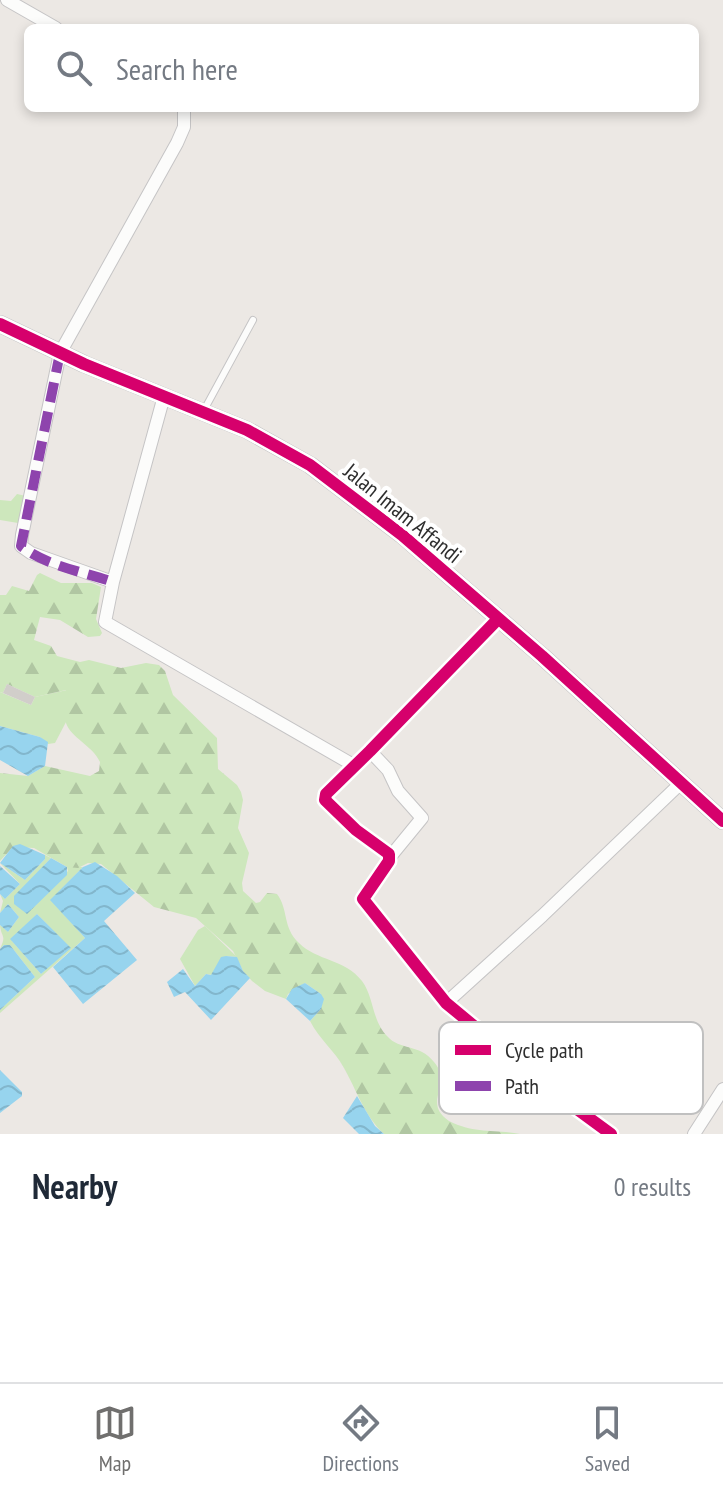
<!DOCTYPE html>
<html lang="en">
<head>
<meta charset="utf-8">
<style>
	:root { --surface:#fff; --page:#f6f6f7; --text:#1f2937; --muted:#747a83; --line:#e0e1e3; --accent:#706f6e }
	body { margin:0; font-family:"PT Sans Narrow",sans-serif; background:var(--page); color:var(--text) }
	.list { margin:0; padding:0; list-style:none }
	h2 { display:flex; justify-content:space-between; align-items:center; height:104px; margin:0; padding:0 32px; font-size:34px }
	h2 small { font-size:26px; font-weight:400; color:var(--muted) }
	.icon { flex:none; width:44px; height:44px; fill:none; stroke:currentColor; stroke-width:2; stroke-linecap:round; stroke-linejoin:round }
	.map { position:relative; flex:none; width:723px; height:1134px; overflow:hidden }
	.search { position:absolute; background:var(--surface); box-shadow:0 4px 12px #0003; left:24px; right:24px; top:24px; height:88px; display:flex; align-items:center; gap:20px; box-sizing:border-box; padding:0 28px; border-radius:12px; color:var(--muted); font-size:30px }
	.sheet { height:248px; background:var(--surface) }
	nav { display:flex; justify-content:space-around; align-items:center; box-sizing:border-box; height:112px; border-top:2px solid var(--line); background:var(--surface); font-size:22px; color:var(--muted) }
	nav a { display:grid; justify-items:center; gap:4px }
	nav .on { color:var(--accent) }
	.map>svg:first-child { display:block }
	.green { fill:#cde7bc; fill-rule:evenodd }
	.forest { fill:url(#forest-firs) }
	.water { fill:url(#water-waves) }
	.building { fill:#d1ceca }
	.lines { fill:none; stroke-linecap:round; stroke-linejoin:round }
	.service-casing { stroke:#c5c4c5; stroke-width:8 }
	.minor-casing { stroke:#c5c4c5; stroke-width:14 }
	.tertiary-casing { stroke:#c5c4c5; stroke-width:18 }
	.service { stroke:#fcfcfb; stroke-width:6 }
	.minor { stroke:#fcfcfb; stroke-width:12 }
	.tertiary { stroke:#fcfcfb; stroke-width:16 }
	.quiet { stroke:#8e44ad; stroke-width:10; stroke-dasharray:20 10; stroke-linecap:butt }
	.cycleway-casing { stroke:#fff; stroke-width:17 }
	.cycleway { stroke:#d6006c; stroke-width:12 }
	.labels { text-anchor:middle; dominant-baseline:central; stroke-width:8; stroke-linejoin:round; paint-order:stroke }
	.street-label { font-size:22px; fill:#2e2e2e; stroke:#fff }
	.key { fill:#fff; stroke:#c0c0c0; stroke-width:2 }
	.key-label { font-size:22px; fill:#2e2e2e }
</style>
</head>
<body>
<div class="map">
<svg width="723" height="1134" viewBox="0 0 723 1134">
	<defs>
		<pattern id="forest-firs" width="22" height="20" patternUnits="userSpaceOnUse" patternTransform="scale(2)"><rect width="22" height="20" fill="#cde7bc"/><path d="M5 1l3.5 6h-7zM16 11l3.5 6h-7z" fill="#b0c6a2"/></pattern>
		<pattern id="water-waves" width="16" height="10" patternUnits="userSpaceOnUse" patternTransform="scale(2)"><rect width="16" height="10" fill="#97d4ee"/><path d="M0 5q4-4 8 0t8 0" fill="none" stroke="#82b6cc"/></pattern>
	</defs>
	<rect width="100%" height="100%" fill="#ece8e4"/>
	<path class="green" d="M67,690L66,722L55,743L48,744L40,737L0,726V692L31,705L35,697Z
		M45,855L51,858L37,873L26,913L68,871L67,867H83L51,900L85,938L0,1013V1010L35,977L10,945H4L0,949C7,934 1,938 0,925L8,932L19,917L8,904L0,913L3,901L0,894L5,899L20,884L0,863L25,880L45,859ZM37,914L70,948L41,974L12,941Z
		M205,926L237,957L226,956L212,975L206,974L195,986L180,959L198,930Z"/>
	<path class="forest" d="M17,494L26,496L24,516L18,523L0,520V500L11,501Z
		M40,573L61,583H92L101,587L96,619L102,633L100,636L88,637L60,620L40,617L34,640L51,646L57,656L80,662L89,660L121,668L146,663L159,665L165,671L173,695L217,738L218,769L237,785L241,792L243,800L238,828L249,853L242,883L243,891L256,903L260,902L267,893L277,894C289,910 282,927 299,943C317,961 345,959 362,981C374,997 372,1021 387,1036C400,1051 419,1043 434,1062C454,1085 421,1102 449,1121C475,1134 492,1129 520,1134H384C364,1115 357,1091 344,1068C335,1051 319,1039 310,1021L321,1009V994L305,983L288,994L286,999L265,991L252,981L243,971L233,951L196,918L154,907L101,864L88,863L78,868L67,867L34,848L13,847L0,861V773L28,776L45,766L90,776L99,771L100,762C92,745 71,738 66,723C63,713 66,700 66,690L35,697L7,684L3,693L0,692V595H6L12,586L29,591L37,575Z"/>
	<path class="water" d="M0,726L40,737L48,742L45,766L28,776L0,760Z
		M20,844L45,855V859L25,880L0,863L13,846Z
		M51,858L67,867V875L27,914L14,904V896Z
		M95,862L117,876L135,893L104,921L137,960L83,1004L53,967L85,938L50,900L83,867Z
		M0,866L20,884L5,899L0,894Z
		M8,904L19,917L8,932L0,925V913Z
		M37,914L71,948L41,974L10,939Z
		M4,945H10L35,977L0,1010V949Z
		M226,956L237,957L243,971L250,978L211,1020L185,992L174,997L167,982L183,969L195,986L206,974L211,975L221,957Z
		M305,983L321,994L324,999L321,1009L310,1021L286,999L292,989Z
		M0,1070L22,1092V1096L0,1113Z
		M357,1096L375,1126L384,1134H359L343,1118Z"/>
	<path class="building" d="M7,684L35,697L31,705L3,693Z"/>
	<g class="lines">
		<g class="service-casing">
			<path id="service" d="M203,412L253,320"/>
		</g>
		<g class="minor-casing">
			<path id="minor" d="M7,0L56,28
				M164,396L113,582L105,622L355,766
				M113,582L31,553L21,546L22,535L60,353L177,143L184,127V108
				M498,619L370,751L326,794L325,800L356,830L389,854V861L363,899L446,1003L555,1093L611,1134
				M370,751L388,770L398,791L422,818L390,857
				M446,1003L542,916L681,783
				M694,1134L723,1089"/>
		</g>
		<g class="tertiary-casing">
			<path id="tertiary" d="M0,324L84,364L247,430L310,465L402,535L542,656L723,821"/>
		</g>
		<use href="#service" class="service"/>
		<use href="#minor" class="minor"/>
		<use href="#tertiary" class="tertiary"/>
		<path class="quiet" d="M60,353L21,546C46,566 84,572 113,582"/>
		<g class="cycleway-casing">
			<path id="cycleway" d="M0,324L84,364L247,430L310,465L402,535L542,656L723,821
				M498,619L370,751L326,794L325,800L356,830L389,854V861L363,899L446,1003L555,1093L611,1134"/>
		</g>
		<use href="#cycleway" class="cycleway"/>
	</g>
	<g class="labels">
		<g class="street-label">
			<text transform="translate(403 513) rotate(39)">Jalan Imam Affandi</text>
		</g>
	</g>
	<rect x="439" y="1022" width="264" height="92" rx="12" class="key"/>
	<rect x="455" y="1045" width="36" height="10" fill="#d6006c"/>
	<rect x="455" y="1081" width="36" height="10" fill="#8e44ad"/>
	<g class="key-label">
		<text x="505" y="1058">Cycle path</text>
		<text x="505" y="1094">Path</text>
	</g>
</svg>
<div class="search"><svg class="icon" aria-label="search" viewBox="0 0 24 24"><circle cx="10" cy="10" r="6"/><path d="M15 15l6 6"/></svg>Search here</div>
</div>
<section class="sheet">
<h2>Nearby<small>0 results</small></h2>
<ul class="list">
</ul>
</section>
<nav>
<a class="on"><svg class="icon" aria-label="map" viewBox="0 0 24 24"><path d="M3 6l6-2 6 2 6-2v14l-6 2-6-2-6 2zM9 4v14M15 6v14"/></svg>Map</a>
<a><svg class="icon" aria-label="directions" viewBox="0 0 24 24"><path d="M12 3l9 9-9 9-9-9zM9 14v-3h6M13 9l2 2-2 2"/></svg>Directions</a>
<a><svg class="icon" aria-label="saved" viewBox="0 0 24 24"><path d="M7 4h10v16l-5-4-5 4z"/></svg>Saved</a>
</nav>
</body>
</html>
